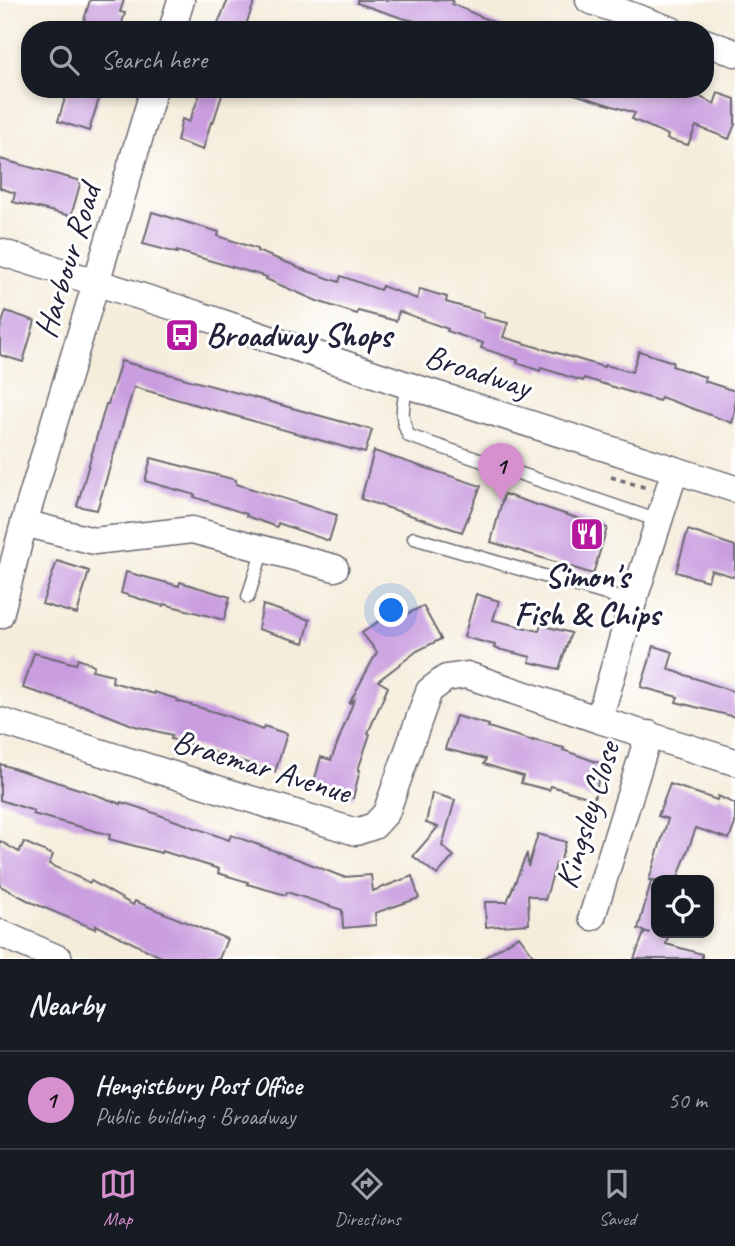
<!DOCTYPE html>
<html lang="en">
<head>
<meta charset="utf-8">
<style>
	:root { --surface:#171b24; --page:#20242c; --text:#f1f3f6; --muted:#9ea1a6; --line:#363941; --accent:#d690ce }
	body { margin:0; font-family:Caveat,sans-serif; background:var(--page); color:var(--text) }
	.controls { position:absolute; right:21px; bottom:21px; display:grid; overflow:hidden; border-radius:14px; box-shadow:0 4px 10px #0003 }
	.controls button { width:63px; height:63px; display:grid; place-items:center; padding:0; border:0; border-bottom:2px solid var(--line); background:var(--surface); color:var(--text); font:35px sans-serif }
	.you { position:absolute; left:392px; top:611px; width:24px; height:24px; margin:-18px; border:5px solid #fff; border-radius:50%; background:#1a73e8; box-shadow:0 0 0 10px #1a73e833 }
	.badge { display:grid; place-items:center; width:46px; height:46px; border-radius:50%; background:var(--accent); color:#111; font-size:23px; font-weight:700 }
	.pin { position:absolute; translate:-50% -58px; filter:drop-shadow(0 2px 4px #0008) }
	.pin::after { content:''; position:absolute; top:37px; width:24px; height:21px; background:inherit; clip-path:polygon(0 0,100% 0,50% 100%) }
	.list { margin:0; padding:0; list-style:none }
	h2 { display:flex; justify-content:space-between; align-items:center; height:91px; margin:0; padding:0 28px; font-size:30px }
	h2 small { font-size:23px; font-weight:400; color:var(--muted) }
	.list li { display:grid; grid-template-columns:46px 1fr auto; gap:21px; align-items:center; box-sizing:border-box; height:98px; padding:0 28px; border-top:2px solid var(--line) }
	.list b { display:block; font-size:26px; white-space:nowrap }
	.list p { margin:0; font-size:23px; white-space:nowrap; color:var(--muted) }
	.list em { font-size:23px; font-style:normal; color:var(--muted) }
	.icon { flex:none; width:38px; height:38px; fill:none; stroke:currentColor; stroke-width:2; stroke-linecap:round; stroke-linejoin:round }
	.map { position:relative; flex:none; width:735px; height:959px; overflow:hidden }
	.search { position:absolute; background:var(--surface); box-shadow:0 4px 10px #0003; left:21px; right:21px; top:21px; height:77px; display:flex; align-items:center; gap:18px; box-sizing:border-box; padding:0 24px; border-radius:28px; color:var(--muted); font-size:26px }
	.sheet { height:189px; background:var(--surface) }
	nav { display:flex; justify-content:space-around; align-items:center; box-sizing:border-box; height:98px; border-top:2px solid var(--line); background:var(--surface); font-size:19px; color:var(--muted) }
	nav a { display:grid; justify-items:center; gap:4px }
	nav .on { color:var(--accent) }
	.map>svg:first-child { display:block }
	.building { fill:#c99ddf }
	.lines { fill:none; stroke-linecap:round; stroke-linejoin:round }
	.service-casing { stroke:#6c6973; stroke-width:15 }
	.minor-casing { stroke:#6c6973; stroke-width:29 }
	.path { stroke:#6c6973; stroke-width:3.5; stroke-dasharray:5 5; stroke-linecap:butt }
	.service { stroke:#fff; stroke-width:12 }
	.minor { stroke:#fff; stroke-width:26 }
	.labels { text-anchor:middle; dominant-baseline:central; stroke-width:6; stroke-linejoin:round; paint-order:stroke }
	.street-label { font-size:33px; fill:#22223b; stroke:#fff }
	.poi-label { font-size:33px; font-weight:bold; fill:#22223b; stroke:#fff; text-anchor:start }
</style>
</head>
<body>
<div class="map">
<svg width="735" height="959" viewBox="0 0 735 959">
	<rect width="100%" height="100%" fill="#fff"/>
	<filter id="ink" filterUnits="userSpaceOnUse"><feTurbulence type="fractalNoise" baseFrequency=".0143" numOctaves="2"/><feDisplacementMap in="SourceGraphic" scale="14" xChannelSelector="R" yChannelSelector="G"/><feConvolveMatrix kernelMatrix="1 2 1 2 8 2 1 2 1" color-interpolation-filters="sRGB"/></filter>
	<filter id="wash" filterUnits="userSpaceOnUse"><feTurbulence type="fractalNoise" baseFrequency=".00686" numOctaves="4" result="noise"/><feDisplacementMap in="SourceGraphic" scale="28" xChannelSelector="R" yChannelSelector="G"/><feGaussianBlur stdDeviation="1.57" result="paint"/><feColorMatrix in="noise" values="0 0 0 0 0 0 0 0 0 0 0 0 0 0 0 0 0 1.4 0 .05"/><feComposite in="paint" operator="in"/></filter>
	<g filter="url(#wash)">
		<rect width="100%" height="100%" fill="#f5eddb"/>
		<g id="blocks">
			<path class="building" d="M90,0H124L120,12L125,13L120,30H81Z
				M228,0H255L244,30H215Z
				M357,0H453L452,4L511,30H452L402,18L357,3Z
				M68,89H102L89,131L58,121Z
				M202,89H224L213,123L211,122L203,150L177,141L182,119L189,122Z
				M572,89H685L714,104L718,93L735,99V124L729,139L696,126L688,145L667,139L668,135L632,119L635,113L571,93Z
				M0,159L81,181L71,216L13,202L15,193L0,188Z
				M152,212L219,232L218,236L257,249V251L296,266V267L339,282L341,276L380,290L382,286L417,299L420,289L447,297L446,302L484,313L483,317L508,323L503,337L604,367L605,365L632,372L639,351L673,362L672,366L705,377L704,381L735,391V411L732,423L661,397L659,401L584,378L583,381L541,368L540,371L517,363L518,360L481,348L483,343L447,331L448,329L399,311L396,321L358,311L357,314L317,301L266,279L267,277L177,251V253L143,244Z
				M6,311L35,321L23,362L0,355V329Z
				M121,361L372,430L365,453L134,387L97,510L77,506L106,404H108Z
				M374,451L481,486L462,532L361,499Z
				M151,458L236,480V484L337,515L329,541L278,523L277,527L246,516L247,514L194,497L195,495L145,481Z
				M504,494L607,528L593,574L491,542Z
				M688,530L735,546V577L711,570L708,581L676,572Z
				M57,561L89,571L77,614L42,604Z
				M126,572L179,586L180,582L230,597L224,620L164,604L163,606L121,593Z
				M476,594L499,601L493,620L539,631L541,625L571,633L559,669L529,662L531,657L494,648L495,645L464,637Z
				M263,605L310,620L304,643L258,629Z
				M423,606L441,639L417,651L378,681L388,687L368,733L370,734L358,770H360L353,798L313,785L321,757L331,760L354,700L349,704L377,652L362,633L386,616L391,622Z
				M654,646L673,652L668,669L735,692V717L676,702L678,697L641,687Z
				M34,653L76,664L78,659L94,665L92,670L113,675L112,682L154,694V692L177,699V701L225,715L262,730L264,726L287,734L275,772L192,745L171,739L172,735L135,726L82,705L81,706L23,688Z
				M456,716L489,725L488,727L533,741V740L564,748L563,750L602,764L594,799L551,786L549,790L521,783L523,776L484,764L486,759L445,749Z
				M0,764L85,791L121,804V802L140,808L229,840L231,835L300,860L343,877L371,875L373,891L412,876L419,898L375,913L376,925L343,928L342,910L287,892L286,895L247,884L248,882L218,873L219,869L162,851L161,853L109,839L110,835L33,814L34,811L0,800Z
				M670,784L717,800L718,796L735,804V824L729,839L696,828L677,880H649L668,819L658,816Z
				M432,793L455,800L442,846L454,856L437,875L413,856L438,827L426,823Z
				M538,834L566,842L559,865L556,864L545,900L528,895L529,924L486,927L485,902H507L527,853L528,867Z
				M0,841L19,852L24,842L53,855L49,864L90,883L91,881L133,905L135,901L227,939L219,959H165L96,925L95,929L33,903L0,886Z
				M651,882H656V933H669L666,944L702,954V959H634L644,933H650L638,929Z
				M519,936L536,959H482Z"/>
		</g>
	</g>
	<g filter="url(#ink)">
		<use href="#blocks" fill-opacity="0" stroke="#6c6973" stroke-width="2"/>
		<g class="lines">
			<g class="service-casing">
				<path id="service" d="M407,385C403,407 399,416 409,436L659,521
					M414,538L633,602
					M248,597L263,549"/>
			</g>
			<g class="minor-casing">
				<path id="minor" d="M589,0L671,30
					M172,30L181,0
					M705,42L735,53
					M0,252L187,311L407,385L735,489
					M24,523L94,541L192,530L335,568
					M0,615L24,523L154,89
					M599,720L633,602L675,470
					M0,721L356,832L374,826L386,813L429,691L446,678L467,675L599,720L735,762
					M592,917L649,734
					M0,933L59,959"/>
			</g>
			<path class="path" d="M611,477L647,488"/>
			<use href="#service" class="service"/>
			<use href="#minor" class="minor"/>
		</g>
	</g>
	<defs>
		<g id="bus-square" transform="scale(1.75)"><rect x="-9" y="-9" width="18" height="18" rx="4" fill="#b5179e" stroke="#fff"/><path d="M-5-6H5V4H4V6H2V4H-2V6H-4V4H-5ZM-3.5-4V0h7V-4ZM-3.5 1.2v1.5H-2V1.2ZM2 1.2v1.5H3.5V1.2Z" fill="#fff"/></g>
		<g id="restaurant-square" transform="scale(1.75)"><rect x="-9" y="-9" width="18" height="18" rx="4" fill="#b5179e" stroke="#fff"/><path d="M-5-6h1v4h1v-4h1v4h1v-4h1v5L-1.5 .5V6h-2V.5L-5-1ZM5-6V6H3V1.5H1.5Q1.5-4 5-6Z" fill="#fff"/></g>
	</defs>
	<g fill-rule="evenodd">
		<use href="#bus-square" x="182" y="335"/>
		<use href="#restaurant-square" x="587" y="534"/>
	</g>
	<g class="labels">
		<g class="street-label">
			<text transform="translate(67 261) rotate(-73)">Harbour Road</text>
			<text transform="translate(478 371) rotate(18)">Broadway</text>
			<text transform="translate(262 766) rotate(17)">Braemar Avenue</text>
			<text transform="translate(587 815) rotate(-73)">Kingsley Close</text>
		</g>
		<g class="poi-label">
			<text x="206" y="335">Broadway Shops</text>
			<text x="587" y="576" text-anchor="middle">Simon's<tspan x="587" dy="38">Fish &amp; Chips</tspan></text>
		</g>
	</g>
</svg>
<div class="controls">
<button><svg class="icon" aria-label="locate" viewBox="0 0 24 24"><circle cx="12" cy="12" r="6"/><path d="M12 2v4M12 18v4M2 12h4M18 12h4"/></svg></button>
</div>
<div class="you"></div>
<div class="pin badge" style="left:501px;top:501px">1</div>
<div class="search"><svg class="icon" aria-label="search" viewBox="0 0 24 24"><circle cx="10" cy="10" r="6"/><path d="M15 15l6 6"/></svg>Search here</div>
</div>
<section class="sheet">
<h2>Nearby<small></small></h2>
<ul class="list">
<li><span class="badge">1</span><div><b>Hengistbury Post Office</b><p>Public building · Broadway</p></div><em>50 m</em></li>
</ul>
</section>
<nav>
<a class="on"><svg class="icon" aria-label="map" viewBox="0 0 24 24"><path d="M3 6l6-2 6 2 6-2v14l-6 2-6-2-6 2zM9 4v14M15 6v14"/></svg>Map</a>
<a><svg class="icon" aria-label="directions" viewBox="0 0 24 24"><path d="M12 3l9 9-9 9-9-9zM9 14v-3h6M13 9l2 2-2 2"/></svg>Directions</a>
<a><svg class="icon" aria-label="saved" viewBox="0 0 24 24"><path d="M7 4h10v16l-5-4-5 4z"/></svg>Saved</a>
</nav>
</body>
</html>
